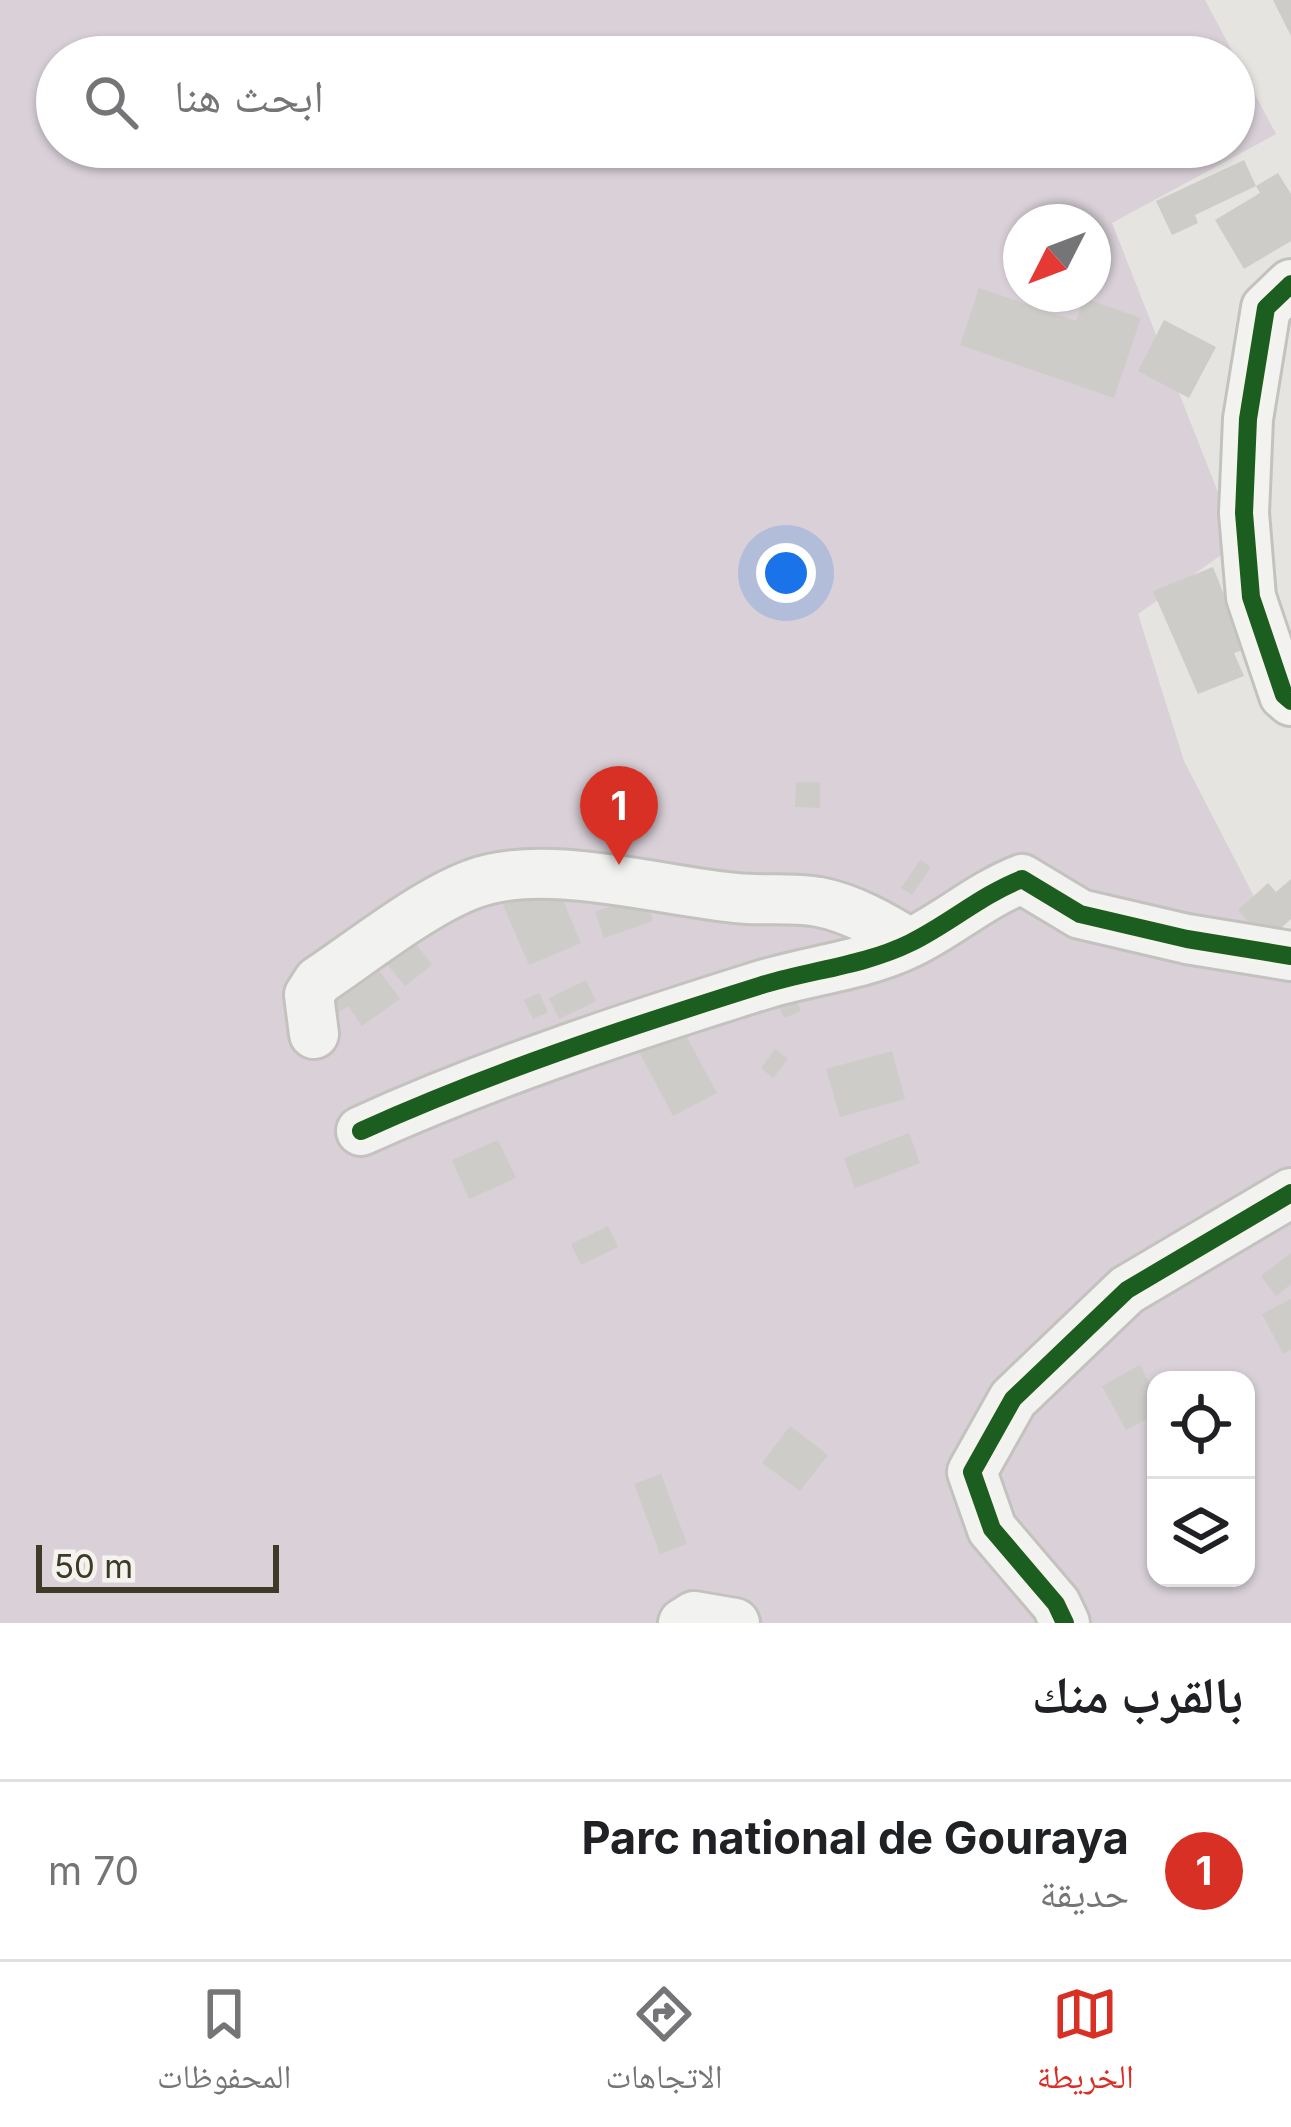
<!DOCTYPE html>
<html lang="ar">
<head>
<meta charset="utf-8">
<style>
	:root { --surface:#fff; --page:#f6f6f6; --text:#202124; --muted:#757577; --line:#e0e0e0; --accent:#d93025 }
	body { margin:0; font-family:Inter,"Noto Naskh Arabic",sans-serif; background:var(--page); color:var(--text); direction:rtl }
	.controls { position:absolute; right:36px; bottom:36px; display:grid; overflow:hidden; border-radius:24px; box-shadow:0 3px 9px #0004 }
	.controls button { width:108px; height:108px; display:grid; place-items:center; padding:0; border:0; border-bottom:3px solid var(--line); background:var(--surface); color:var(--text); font:60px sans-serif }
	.compass { position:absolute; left:1003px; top:204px; width:108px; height:108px; border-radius:50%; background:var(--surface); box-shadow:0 3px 9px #0004; rotate:228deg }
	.scale { position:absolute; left:36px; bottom:30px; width:243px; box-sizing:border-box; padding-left:12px; border:6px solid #3d3a28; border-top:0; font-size:33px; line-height:42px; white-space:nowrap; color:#3d3a28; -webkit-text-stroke:9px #f5f3ee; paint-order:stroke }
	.you { position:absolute; left:786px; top:573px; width:42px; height:42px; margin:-30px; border:9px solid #fff; border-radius:50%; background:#1a73e8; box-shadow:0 0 0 18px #1a73e833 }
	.badge { display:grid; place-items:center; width:78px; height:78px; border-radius:50%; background:var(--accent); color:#fff; font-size:39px; font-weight:700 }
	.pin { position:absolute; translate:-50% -99px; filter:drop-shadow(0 3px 6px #0008) }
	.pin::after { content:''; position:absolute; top:63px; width:42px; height:36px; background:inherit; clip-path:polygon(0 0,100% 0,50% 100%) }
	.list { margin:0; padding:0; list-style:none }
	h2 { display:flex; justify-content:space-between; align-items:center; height:156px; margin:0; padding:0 48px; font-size:51px }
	h2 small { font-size:39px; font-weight:400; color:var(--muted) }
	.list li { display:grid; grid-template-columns:78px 1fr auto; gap:36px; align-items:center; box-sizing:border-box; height:180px; padding:0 48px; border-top:3px solid var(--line) }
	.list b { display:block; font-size:45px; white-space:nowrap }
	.list p { margin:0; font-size:39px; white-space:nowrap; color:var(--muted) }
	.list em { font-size:39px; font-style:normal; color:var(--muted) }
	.icon { flex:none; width:66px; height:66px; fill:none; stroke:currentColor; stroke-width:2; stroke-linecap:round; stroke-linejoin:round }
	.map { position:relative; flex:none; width:1291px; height:1623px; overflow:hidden; direction:ltr }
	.search { position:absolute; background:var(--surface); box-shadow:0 3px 9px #0004; left:36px; right:36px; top:36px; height:132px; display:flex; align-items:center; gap:30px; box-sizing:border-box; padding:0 42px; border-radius:66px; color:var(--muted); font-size:45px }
	.sheet { height:336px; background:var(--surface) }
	nav { display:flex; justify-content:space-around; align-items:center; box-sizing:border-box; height:168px; border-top:3px solid var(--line); background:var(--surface); font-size:33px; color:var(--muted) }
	nav a { display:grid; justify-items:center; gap:6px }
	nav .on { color:var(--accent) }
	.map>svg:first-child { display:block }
	.park { fill:#d9d0d8; fill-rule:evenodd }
	.building { fill:#cdccc9 }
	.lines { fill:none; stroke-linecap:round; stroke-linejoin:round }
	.minor-casing { stroke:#c3c2be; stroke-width:54 }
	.minor { stroke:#f2f2f0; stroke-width:48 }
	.cycleway-casing { stroke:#f5f3ee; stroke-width:26 }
	.cycleway { stroke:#1b5e20; stroke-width:18 }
</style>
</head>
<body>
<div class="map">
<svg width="1291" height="1623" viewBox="0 0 1291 1623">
	<rect width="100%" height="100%" fill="#e5e4e0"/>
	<path class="park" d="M0,0H1205L1276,134L1112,223L1238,543L1138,614L1184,761L1291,968V1623H0ZM57,57H1234V147H57ZM1021,222H1093V294H1021ZM1156,1380H1246V1578H1156Z"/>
	<path class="building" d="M1273,0H1291V36Z
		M1244,160L1256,186L1195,215L1198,223L1172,235L1156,201Z
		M1278,173L1291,194V241L1244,269L1215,220L1260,193L1256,186Z
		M979,288L1076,321L1084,298L1141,318L1114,398L960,345Z
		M1164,320L1216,347L1189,398L1138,371Z
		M1213,567L1227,602L1239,597L1247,617L1234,622L1245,649L1234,653L1244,676L1198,694L1153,591Z
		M796,782H820V808L795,807Z
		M920,860L931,867L912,895L901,888Z
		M1291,879V919L1266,942L1238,910L1268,883L1276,892Z
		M556,884L581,943L529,965L503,905Z
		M644,894L653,921L604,938L595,912Z
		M410,936L432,965L405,986L382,958Z
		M370,958L400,999L362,1026L348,1006L335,1015L320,994Z
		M586,980L596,1001L559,1019L549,998Z
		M791,986L801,1011L784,1018L774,994Z
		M539,993L548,1012L533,1019L524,1000Z
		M677,1019L717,1093L673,1116L634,1042Z
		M775,1049L788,1059L773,1078L761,1068Z
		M892,1051L905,1099L840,1117L826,1069Z
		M909,1133L920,1163L855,1188L844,1158Z
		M498,1140L516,1178L469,1199L452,1160Z
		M608,1226L618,1247L581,1265L571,1244Z
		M1291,1253V1284L1276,1296L1261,1276Z
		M1291,1299V1350L1283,1354L1262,1314Z
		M1140,1365L1156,1395V1414L1126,1430L1102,1386Z
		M790,1426L828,1455L800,1491L762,1463Z
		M661,1474L687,1544L660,1554L634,1484Z"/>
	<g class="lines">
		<g class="minor-casing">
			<path id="minor" d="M1291,284L1266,308L1248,419L1244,513L1251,597L1284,695L1291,701
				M314,1034L309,995L318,981C363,951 424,902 473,884C545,857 660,891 736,898C764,901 791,897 819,902C851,908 882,926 910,943
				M361,1131C489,1073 625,1028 759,986C809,970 863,966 910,943C949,924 981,895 1022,879L1080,914L1187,939L1291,956
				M683,1623L694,1616L735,1623
				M1065,1623L1056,1604L992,1529L972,1472L1013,1399L1127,1290L1291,1193"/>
		</g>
		<use href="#minor" class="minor"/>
		<g class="cycleway-casing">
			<path id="cycleway" d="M1291,284L1266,308L1248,419L1244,513L1251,597L1284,695L1291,701
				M361,1131C489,1073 625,1028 759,986C809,970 863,966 910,943C949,924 981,895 1022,879L1080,914L1187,939L1291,956
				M1065,1623L1056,1604L992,1529L972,1472L1013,1399L1127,1290L1291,1193"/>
		</g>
		<use href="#cycleway" class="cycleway"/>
	</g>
</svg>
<div class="controls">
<button><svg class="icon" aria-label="locate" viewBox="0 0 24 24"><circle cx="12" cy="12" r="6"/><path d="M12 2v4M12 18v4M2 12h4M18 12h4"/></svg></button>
<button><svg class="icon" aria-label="layers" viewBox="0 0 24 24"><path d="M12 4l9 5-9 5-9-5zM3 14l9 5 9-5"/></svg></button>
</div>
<svg class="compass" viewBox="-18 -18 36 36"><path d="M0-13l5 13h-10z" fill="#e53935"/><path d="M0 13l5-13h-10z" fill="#757577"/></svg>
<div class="scale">50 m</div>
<div class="you"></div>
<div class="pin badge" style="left:619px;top:865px">1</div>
<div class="search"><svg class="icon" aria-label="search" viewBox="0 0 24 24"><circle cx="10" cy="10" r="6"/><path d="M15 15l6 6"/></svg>ابحث هنا</div>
</div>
<section class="sheet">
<h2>بالقرب منك<small></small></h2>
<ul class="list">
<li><span class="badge">1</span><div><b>Parc national de Gouraya</b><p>حديقة</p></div><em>70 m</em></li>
</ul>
</section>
<nav>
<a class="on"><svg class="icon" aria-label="map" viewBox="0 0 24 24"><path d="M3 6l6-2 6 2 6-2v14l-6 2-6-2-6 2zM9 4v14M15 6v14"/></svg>الخريطة</a>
<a><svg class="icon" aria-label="directions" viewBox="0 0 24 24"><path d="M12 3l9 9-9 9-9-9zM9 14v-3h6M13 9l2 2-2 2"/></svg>الاتجاهات</a>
<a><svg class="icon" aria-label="saved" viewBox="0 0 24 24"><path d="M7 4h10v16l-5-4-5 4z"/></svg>المحفوظات</a>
</nav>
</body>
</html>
